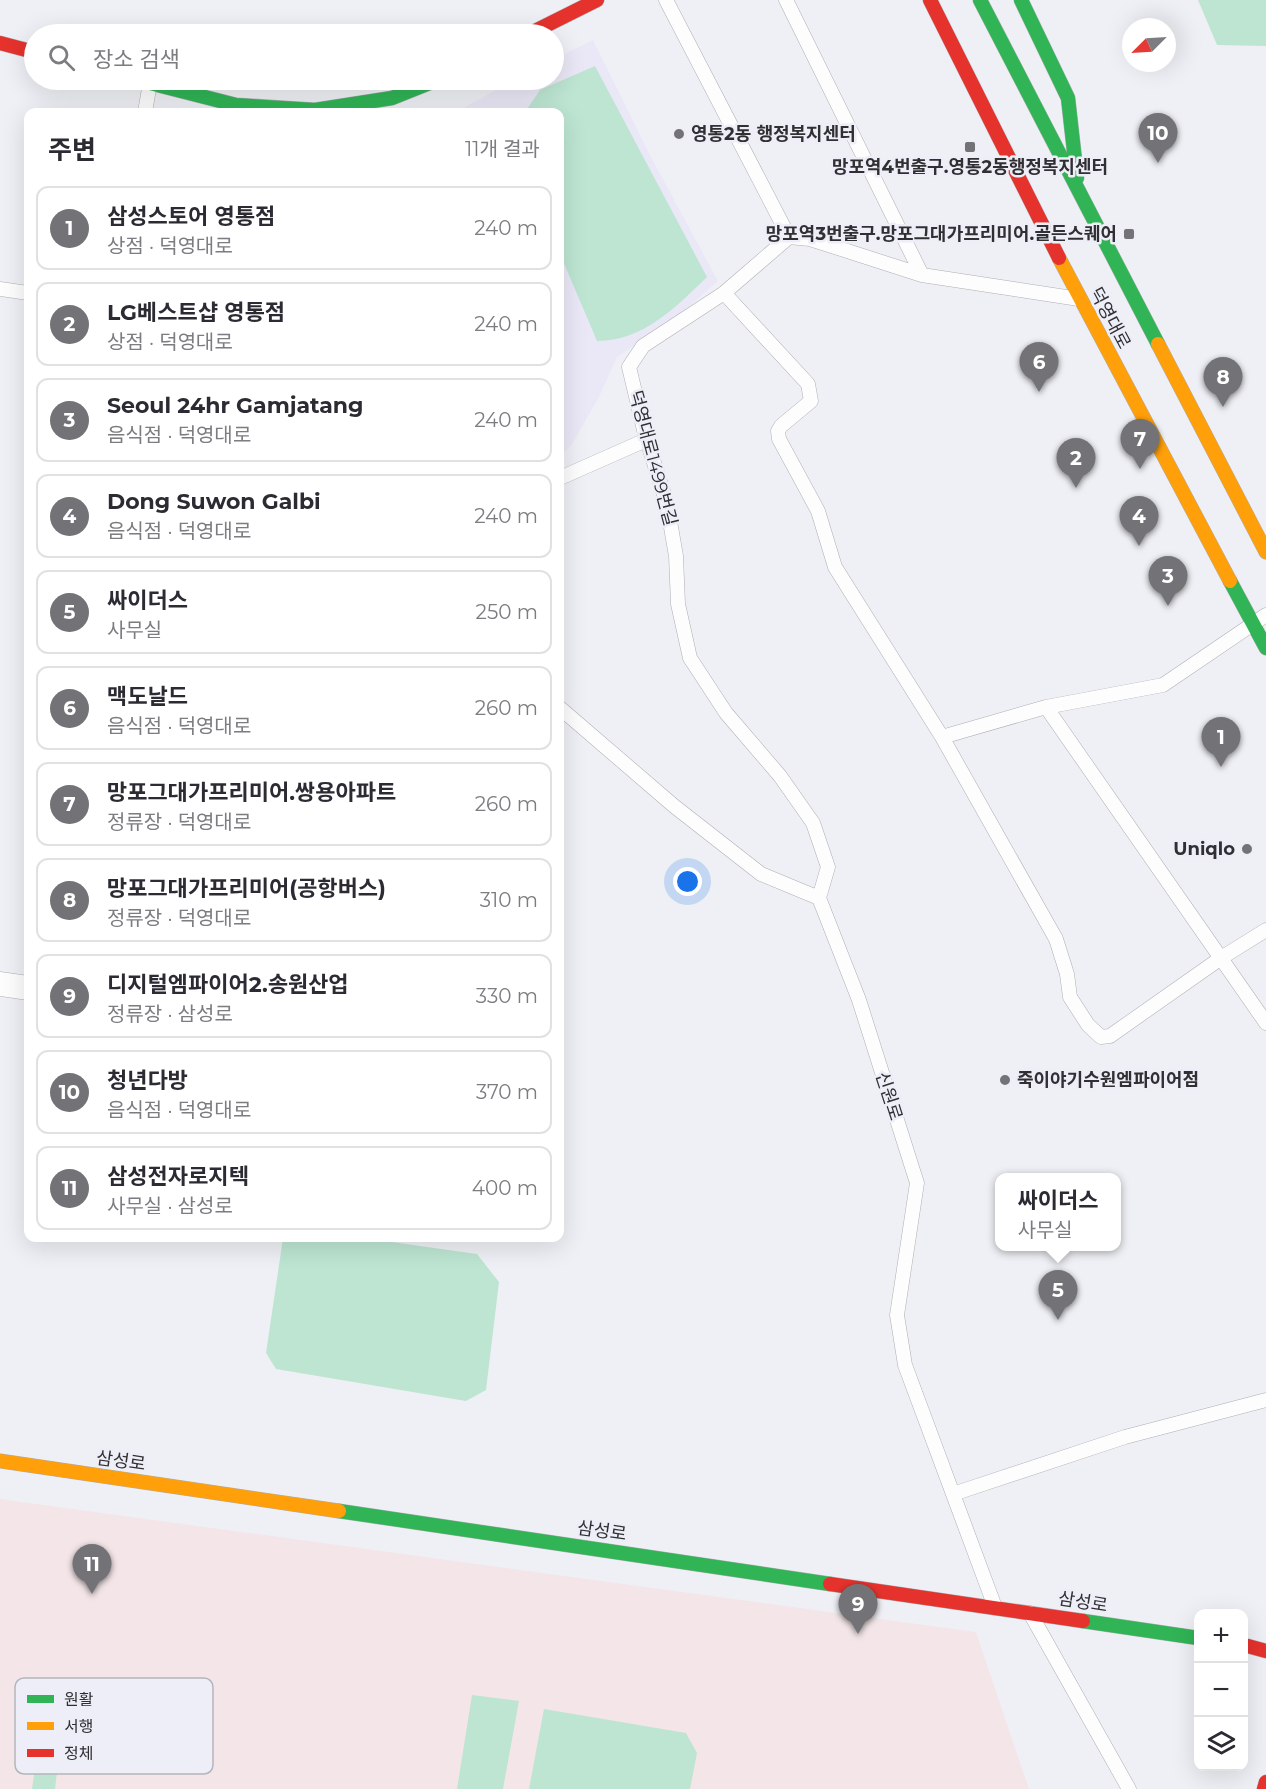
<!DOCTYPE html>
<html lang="ko">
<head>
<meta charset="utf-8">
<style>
	:root { --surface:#fff; --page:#f7f7f7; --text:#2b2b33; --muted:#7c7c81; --line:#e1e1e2; --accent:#737377 }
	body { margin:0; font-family:Montserrat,"Noto Sans KR",sans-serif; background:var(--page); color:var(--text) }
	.controls { position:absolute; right:18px; bottom:18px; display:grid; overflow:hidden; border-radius:12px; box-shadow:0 6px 24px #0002 }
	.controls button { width:54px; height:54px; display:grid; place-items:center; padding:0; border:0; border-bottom:2px solid var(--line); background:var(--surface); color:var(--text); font:30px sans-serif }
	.compass { position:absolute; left:1122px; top:18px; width:54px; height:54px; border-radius:50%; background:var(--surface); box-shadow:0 6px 24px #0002; rotate:246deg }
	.you { position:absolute; left:688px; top:882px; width:21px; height:21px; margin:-15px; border:4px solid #fff; border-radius:50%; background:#1a73e8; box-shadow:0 0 0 9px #1a73e833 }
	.badge { display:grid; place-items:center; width:39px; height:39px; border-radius:50%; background:var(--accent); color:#fff; font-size:20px; font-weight:700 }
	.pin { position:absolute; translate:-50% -50px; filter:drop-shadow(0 2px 3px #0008) }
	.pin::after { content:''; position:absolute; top:32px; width:21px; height:18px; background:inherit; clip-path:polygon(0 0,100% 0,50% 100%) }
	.popup { position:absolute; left:995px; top:1173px; width:126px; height:78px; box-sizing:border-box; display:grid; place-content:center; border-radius:12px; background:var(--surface); filter:drop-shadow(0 2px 4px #0005); font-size:20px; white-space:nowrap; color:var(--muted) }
	.popup b { font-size:22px; color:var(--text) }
	.popup::after { content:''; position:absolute; left:50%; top:100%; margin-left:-12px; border:12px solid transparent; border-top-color:var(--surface) }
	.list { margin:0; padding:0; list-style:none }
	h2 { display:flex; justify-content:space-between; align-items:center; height:78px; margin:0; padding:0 24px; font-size:26px }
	h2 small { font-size:20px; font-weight:400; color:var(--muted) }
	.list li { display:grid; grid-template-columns:39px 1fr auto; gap:18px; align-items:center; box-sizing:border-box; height:84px; margin:0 12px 12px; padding:0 12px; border:2px solid var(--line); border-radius:12px }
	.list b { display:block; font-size:22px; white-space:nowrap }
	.list p { margin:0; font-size:20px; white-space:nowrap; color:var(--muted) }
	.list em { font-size:20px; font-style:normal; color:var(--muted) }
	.icon { flex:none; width:33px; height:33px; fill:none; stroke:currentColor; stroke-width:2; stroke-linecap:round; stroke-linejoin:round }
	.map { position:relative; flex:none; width:1266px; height:1789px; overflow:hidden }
	.search { position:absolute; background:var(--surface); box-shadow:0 6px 24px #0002; left:24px; top:24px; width:540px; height:66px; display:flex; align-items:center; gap:15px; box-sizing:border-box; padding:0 21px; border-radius:33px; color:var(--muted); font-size:22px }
	.panel { position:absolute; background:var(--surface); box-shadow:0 6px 24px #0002; left:24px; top:108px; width:540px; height:1134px; border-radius:12px }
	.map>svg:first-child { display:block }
	.industrial { fill:#f4e6e8 }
	.education { fill:#eae8f6 }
	.green { fill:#bde5d2 }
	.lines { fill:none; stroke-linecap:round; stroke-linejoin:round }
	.street-casing { stroke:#aeafb2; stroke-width:15 }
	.fast-casing { stroke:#aeafb2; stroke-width:15 }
	.slow-casing { stroke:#aeafb2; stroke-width:15 }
	.jam-casing { stroke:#aeafb2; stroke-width:15 }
	.street { stroke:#fdfdfe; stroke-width:14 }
	.fast { stroke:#30b455; stroke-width:14 }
	.slow { stroke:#ff9f0a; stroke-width:14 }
	.jam { stroke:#e5322d; stroke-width:14 }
	.poi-dot { fill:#737377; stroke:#edeef7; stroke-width:2 }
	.labels { text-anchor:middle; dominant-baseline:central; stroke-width:5; stroke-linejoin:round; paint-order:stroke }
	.poi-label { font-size:18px; font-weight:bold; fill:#303033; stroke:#edeef7; text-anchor:start }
	.street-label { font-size:18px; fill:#303033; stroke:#edeef7 }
	.key { fill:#edeef7; stroke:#b4b5bc; stroke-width:1.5 }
	.key-label { font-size:16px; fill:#303033 }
</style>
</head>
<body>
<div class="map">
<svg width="1266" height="1789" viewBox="0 0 1266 1789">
	<rect width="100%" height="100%" fill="#eff0f5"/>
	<path class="industrial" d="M0,1499L976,1632L1029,1789H0Z"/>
	<path class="education" d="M593,40L651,157L718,281L670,323L617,357L599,397L572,444L560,457V112H456L514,80H554V59Z"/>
	<path class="green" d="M1198,0H1266V46L1217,45Z
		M595,66L707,277C676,307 643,341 597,341L560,254V112H525L540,90Z
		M283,1238H363L477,1254L499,1282L486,1390L466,1401L276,1369L266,1353Z
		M47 1700a10 10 0 1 1 20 0a10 10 0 1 1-20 0Z
		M472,1695L519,1701L503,1789H457Z
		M544,1709L686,1733L697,1753L690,1789H529Z
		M52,1742L60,1747L55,1789H32L38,1748Z"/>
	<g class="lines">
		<g class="street-casing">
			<path id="street" d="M666,0L789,237
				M786,0L922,275
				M145,112L150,83
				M0,289L28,293
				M724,293L808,384L811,401L781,426L778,431L779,439L818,511L835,567L942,737L1056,939L1067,974L1070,997L1088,1025L1101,1037L1110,1036L1221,958L1266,930
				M560,478L646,440
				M1266,615L1163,685L1046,707L1266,1023
				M560,708L674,806L761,874L819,898L859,1000L917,1183L897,1315L905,1365L995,1607
				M942,737L1046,707
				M819,898L828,867L813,823L780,776L726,713L690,658L678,604L676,556L667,504L645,434L629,367L643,346L724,293L789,237L810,239L922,275L1079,299
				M0,979L28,983
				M0,989L28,993
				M953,1494L1125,1437L1266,1400
				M1030,1613L1129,1789"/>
		</g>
		<g class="fast-casing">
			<path id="fast" d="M980,0L1158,344
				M1021,0L1068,98L1077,178
				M138,80L236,105L315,110L392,98L437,80
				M1230,581L1266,648
				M339,1511L830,1584
				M1083,1621L1198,1638"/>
		</g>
		<g class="slow-casing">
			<path id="slow" d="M1059,258L1230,581
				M1158,344L1266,552
				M0,1461L339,1511"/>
		</g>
		<g class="jam-casing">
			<path id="jam" d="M930,0L1059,258
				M529,34L597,0
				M0,43L34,52
				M830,1584L1083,1621
				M1244,1645L1266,1651
				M1264,1789L1266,1782"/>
		</g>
		<use href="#street" class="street"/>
		<use href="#fast" class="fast"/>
		<use href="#slow" class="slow"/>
		<use href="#jam" class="jam"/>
	</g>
	<g class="poi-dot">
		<circle cx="679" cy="134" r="6"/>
		<rect x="964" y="141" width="12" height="12" rx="3"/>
		<rect x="1123" y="228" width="12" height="12" rx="3"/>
		<circle cx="1247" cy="849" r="6"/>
		<circle cx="1005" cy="1080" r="6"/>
	</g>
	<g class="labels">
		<g class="poi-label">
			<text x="691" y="134">영통2동 행정복지센터</text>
			<text x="970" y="167" text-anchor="middle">망포역4번출구.영통2동행정복지센터</text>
			<text x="1117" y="234" text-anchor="end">망포역3번출구.망포그대가프리미어.골든스퀘어</text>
			<text x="1235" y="849" text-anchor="end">Uniqlo</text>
			<text x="1017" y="1080">죽이야기수원엠파이어점</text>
		</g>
		<g class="street-label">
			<text transform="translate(1110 318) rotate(62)">덕영대로</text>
			<text transform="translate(653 458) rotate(75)">덕영대로1499번길</text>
			<text transform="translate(889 1096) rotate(72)">신원로</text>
			<text transform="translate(121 1461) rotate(8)">삼성로</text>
			<text transform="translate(602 1531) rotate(8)">삼성로</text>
			<text transform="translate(1083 1602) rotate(9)">삼성로</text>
		</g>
	</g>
	<rect x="15" y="1678" width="198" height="96" rx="9" class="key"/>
	<rect x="27" y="1695" width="27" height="8" fill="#30b455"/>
	<rect x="27" y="1722" width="27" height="8" fill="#ff9f0a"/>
	<rect x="27" y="1749" width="27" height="8" fill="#e5322d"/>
	<g class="key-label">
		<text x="64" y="1705">원활</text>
		<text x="64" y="1732">서행</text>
		<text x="64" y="1759">정체</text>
	</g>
</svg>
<div class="controls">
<button>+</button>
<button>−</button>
<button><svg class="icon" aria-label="layers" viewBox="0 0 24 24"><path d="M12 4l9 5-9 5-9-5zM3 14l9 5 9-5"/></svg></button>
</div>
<svg class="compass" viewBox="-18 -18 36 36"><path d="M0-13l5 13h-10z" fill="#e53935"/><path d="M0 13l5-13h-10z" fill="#7c7c81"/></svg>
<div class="you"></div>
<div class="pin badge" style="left:1221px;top:767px">1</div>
<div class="pin badge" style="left:1076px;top:488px">2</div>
<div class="pin badge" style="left:1168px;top:606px">3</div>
<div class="pin badge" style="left:1139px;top:546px">4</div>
<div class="pin badge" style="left:1058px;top:1320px">5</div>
<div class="popup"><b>싸이더스</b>사무실</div>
<div class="pin badge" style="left:1039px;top:392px">6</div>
<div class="pin badge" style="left:1140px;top:469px">7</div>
<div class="pin badge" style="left:1223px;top:407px">8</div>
<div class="pin badge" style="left:858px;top:1634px">9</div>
<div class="pin badge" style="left:1158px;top:163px">10</div>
<div class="pin badge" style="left:92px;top:1594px">11</div>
<div class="search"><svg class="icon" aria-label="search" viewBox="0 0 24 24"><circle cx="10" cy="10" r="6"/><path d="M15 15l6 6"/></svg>장소 검색</div>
<section class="panel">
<h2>주변<small>11개 결과</small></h2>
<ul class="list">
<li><span class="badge">1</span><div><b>삼성스토어 영통점</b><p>상점 · 덕영대로</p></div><em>240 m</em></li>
<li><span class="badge">2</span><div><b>LG베스트샵 영통점</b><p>상점 · 덕영대로</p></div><em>240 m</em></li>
<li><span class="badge">3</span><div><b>Seoul 24hr Gamjatang</b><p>음식점 · 덕영대로</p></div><em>240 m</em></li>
<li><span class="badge">4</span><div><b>Dong Suwon Galbi</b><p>음식점 · 덕영대로</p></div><em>240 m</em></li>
<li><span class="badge">5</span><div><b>싸이더스</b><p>사무실</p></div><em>250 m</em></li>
<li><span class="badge">6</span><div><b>맥도날드</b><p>음식점 · 덕영대로</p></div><em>260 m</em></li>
<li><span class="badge">7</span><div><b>망포그대가프리미어.쌍용아파트</b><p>정류장 · 덕영대로</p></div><em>260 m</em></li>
<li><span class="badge">8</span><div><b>망포그대가프리미어(공항버스)</b><p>정류장 · 덕영대로</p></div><em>310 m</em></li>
<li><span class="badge">9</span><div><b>디지털엠파이어2.송원산업</b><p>정류장 · 삼성로</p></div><em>330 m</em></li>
<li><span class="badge">10</span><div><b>청년다방</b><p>음식점 · 덕영대로</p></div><em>370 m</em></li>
<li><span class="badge">11</span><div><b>삼성전자로지텍</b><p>사무실 · 삼성로</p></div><em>400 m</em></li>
</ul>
</section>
</div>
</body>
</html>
